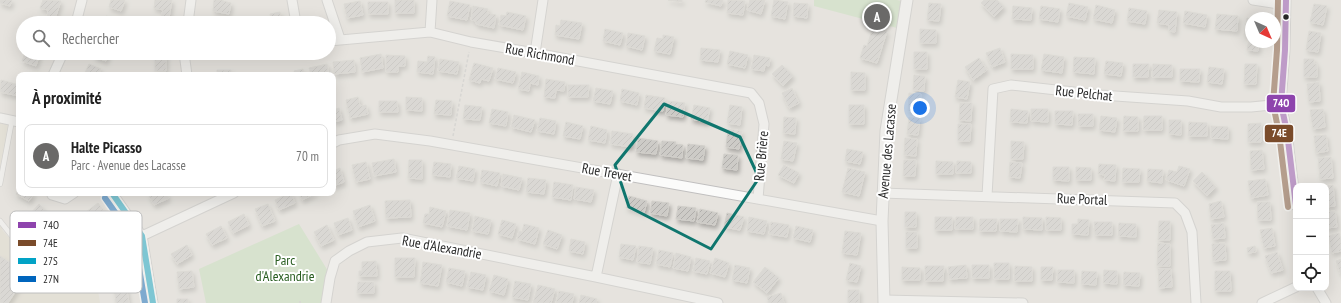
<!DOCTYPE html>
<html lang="fr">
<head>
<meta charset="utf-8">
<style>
	:root { --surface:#fff; --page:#f2f2f2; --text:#222; --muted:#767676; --line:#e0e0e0; --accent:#6a6968 }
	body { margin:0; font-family:"PT Sans Narrow",sans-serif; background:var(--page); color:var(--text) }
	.controls { position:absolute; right:12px; bottom:12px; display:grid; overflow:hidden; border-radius:8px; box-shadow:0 4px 16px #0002 }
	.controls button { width:36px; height:36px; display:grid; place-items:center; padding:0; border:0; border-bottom:1px solid var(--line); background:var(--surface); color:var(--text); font:20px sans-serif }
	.compass { position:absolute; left:1245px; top:12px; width:36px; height:36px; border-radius:50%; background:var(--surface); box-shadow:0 4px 16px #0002; rotate:136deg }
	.you { position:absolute; left:920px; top:108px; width:14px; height:14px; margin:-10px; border:3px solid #fff; border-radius:50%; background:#1a73e8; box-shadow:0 0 0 6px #1a73e833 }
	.badge { display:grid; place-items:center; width:26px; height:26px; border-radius:50%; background:var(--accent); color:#fff; font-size:13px; font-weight:700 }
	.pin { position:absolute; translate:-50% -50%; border:2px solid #fff; box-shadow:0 1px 4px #0006 }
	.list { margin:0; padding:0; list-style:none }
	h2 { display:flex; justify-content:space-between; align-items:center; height:52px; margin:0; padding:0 16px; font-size:17px }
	h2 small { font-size:13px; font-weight:400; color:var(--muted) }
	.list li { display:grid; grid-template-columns:26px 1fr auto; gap:12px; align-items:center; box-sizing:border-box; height:64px; margin:0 8px 8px; padding:0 8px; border:1px solid var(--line); border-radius:8px }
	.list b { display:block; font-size:15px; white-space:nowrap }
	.list p { margin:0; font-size:13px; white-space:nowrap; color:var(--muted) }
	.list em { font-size:13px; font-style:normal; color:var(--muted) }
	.icon { flex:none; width:22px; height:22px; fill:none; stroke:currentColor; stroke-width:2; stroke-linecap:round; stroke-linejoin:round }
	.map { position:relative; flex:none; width:1341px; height:303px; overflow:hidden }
	.search { position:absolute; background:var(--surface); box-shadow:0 4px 16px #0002; left:16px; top:16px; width:320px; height:44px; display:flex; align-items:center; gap:10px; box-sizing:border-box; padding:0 14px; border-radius:22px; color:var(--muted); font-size:15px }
	.panel { position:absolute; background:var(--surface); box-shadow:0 4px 16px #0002; left:16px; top:72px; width:320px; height:124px; border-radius:8px }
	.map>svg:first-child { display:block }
	.education { fill:#e0dbcd }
	.park { fill:#c6dfba }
	.building { fill:url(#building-hatch); stroke:#d1cfca; filter:url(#shadow) }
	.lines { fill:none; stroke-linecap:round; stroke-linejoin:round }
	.service-casing { stroke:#c0bfbf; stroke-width:6 }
	.minor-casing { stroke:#c0bfbf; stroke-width:11 }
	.tertiary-casing { stroke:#c0bfbf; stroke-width:13 }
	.path { stroke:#c6c5c5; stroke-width:1.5; stroke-dasharray:3 2; stroke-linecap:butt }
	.service { stroke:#fbfbfa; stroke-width:4.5 }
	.minor { stroke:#fbfbfa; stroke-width:9 }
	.tertiary { stroke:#fbfbfa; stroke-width:11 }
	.bus-1-casing { stroke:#fff; stroke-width:9 }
	.bus-2-casing { stroke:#fff; stroke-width:9 }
	.bus-3-casing { stroke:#fff; stroke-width:9 }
	.bus-4-casing { stroke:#fff; stroke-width:9 }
	.bus-1 { stroke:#8e44ad; stroke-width:6 }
	.bus-2 { stroke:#7a4b2a; stroke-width:6 }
	.bus-3 { stroke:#02a3c6; stroke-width:6 }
	.bus-4 { stroke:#0065bd; stroke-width:6 }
	.marked { fill:none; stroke:#0f766e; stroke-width:3; stroke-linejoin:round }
	.bus-dot { fill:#282828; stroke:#fff; stroke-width:1.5 }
	.labels { text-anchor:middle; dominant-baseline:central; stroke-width:4; stroke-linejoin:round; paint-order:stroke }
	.street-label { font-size:14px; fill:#282828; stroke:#fff }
	.park-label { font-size:14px; fill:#285d20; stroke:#fff }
	.key { fill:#fff; stroke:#bebebe; stroke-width:1 }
	.key-label { font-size:11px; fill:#282828 }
	.line-badge { stroke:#fff; stroke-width:1.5 }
	.badge-label { font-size:11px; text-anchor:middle; font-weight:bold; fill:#fff }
</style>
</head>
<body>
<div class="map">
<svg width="1341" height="303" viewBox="0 0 1341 303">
	<defs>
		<pattern id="building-hatch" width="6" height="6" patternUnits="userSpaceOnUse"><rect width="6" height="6" fill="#cdcbc7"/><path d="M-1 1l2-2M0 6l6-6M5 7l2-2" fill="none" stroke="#b0aeab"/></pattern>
		<filter id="shadow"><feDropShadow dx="2" dy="3.5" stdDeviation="2" flood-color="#0004"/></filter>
	</defs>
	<rect width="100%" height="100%" fill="#e6e3de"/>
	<path class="education" d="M0,123L9,124L0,168Z
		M0,222L3,231L13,242L30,254L53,260L58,268L93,258L100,303H0Z"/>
	<path class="park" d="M814,0H897L902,1L897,28L814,6Z
		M299,224L328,271L324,303H206L199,269Z"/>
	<path class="building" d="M0,0H12L10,6L0,3Z
		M43,0L61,1L55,19L47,17L48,10L40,8Z
		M111,0H125L121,11L109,7Z
		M155,0H172L169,18L161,16L163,10L154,8Z
		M214,0H223V1L231,3L229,14L213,11Z
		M395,0H414V13H395Z
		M668,0H682V2Z
		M706,0H723L721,6L705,2Z
		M728,0L745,1L743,15L727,13Z
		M750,0H765L761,14L747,10Z
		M774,0L788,2L785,19L771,16Z
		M984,0H997L1004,7L994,17L981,3Z
		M360,1L363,15L347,18L344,4Z
		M450,1L470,5L467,20L447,16Z
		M368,2H388V14H368Z
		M794,3L808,4L807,18L793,16Z
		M929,3L941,4L939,21L927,20Z
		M1069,3L1088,7L1085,20L1066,16Z
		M1314,4L1327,6L1323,25L1310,22Z
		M1096,5L1115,10L1112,23L1093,19Z
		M473,6L488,9L487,13L496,15L494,28L476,24V21L471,20Z
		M1013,6L1032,8L1031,20L1012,19Z
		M1041,6L1060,9L1058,22L1039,19Z
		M1129,8L1147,11L1145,24L1127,21Z
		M1159,10L1177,12L1175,32L1169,31V25L1157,23Z
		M1185,11L1207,15L1205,27L1183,23Z
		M280,12L281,23H263L262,21L271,20L270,14Z
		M507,12L526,16L523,30L499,25L501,15L506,16Z
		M1217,14L1238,16L1237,31L1215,29Z
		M106,16L119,19L118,23H104Z
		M213,17L226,20V23H211Z
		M1247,18L1251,19V36L1244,35Z
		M35,19L46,23H34Z
		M256,19L257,23H243V20Z
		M561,20L582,23L579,39L555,35L556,25L560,26Z
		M873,27L887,31L877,63L860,58L864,45L867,46Z
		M605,29L623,33L620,45L603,41Z
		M920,29L936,30V43H920Z
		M1309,31L1321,33L1318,52L1306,50Z
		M628,33L645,36L642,50L626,46Z
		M663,35L674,37L670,54L654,51L657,38L663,39Z
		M1249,38H1251V42H1259L1258,51L1247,50Z
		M701,48L720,50L718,62L700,60Z
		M1000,48L1005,62L992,67L986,53Z
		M730,51L748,55L745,68L727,64Z
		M914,52H927V69H914Z
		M25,53H40L36,66L22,61Z
		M95,53H109L106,61L94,57Z
		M155,53H166V71H155Z
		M381,54L383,68L362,72L360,58Z
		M1011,54L1033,55V69H1011Z
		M1044,54L1064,57L1062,73L1041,70Z
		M386,55L405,56V66H398V72H386Z
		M754,55L770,58L769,66L765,65L764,71L751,69Z
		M428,56L435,57L433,74L417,72L418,61L427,62Z
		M1074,57L1095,58L1094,74L1073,72Z
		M979,58L987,70L973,80L965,67Z
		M440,59L459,62L457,74L438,71Z
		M1304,59H1314V64H1317V77H1304Z
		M354,60L355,72L334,74L333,62Z
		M1106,61L1123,63L1121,76L1104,74Z
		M474,63L493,68L489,81L481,79L480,83L469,80Z
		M89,64L101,69L98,75H84Z
		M327,64L329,75H311L309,68Z
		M1133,64H1149L1148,77H1133Z
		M1153,64L1172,65V77H1152Z
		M1245,64H1257L1256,84H1244Z
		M782,65L793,76L783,86L772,74Z
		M1209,67L1224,69L1222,84L1207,82Z
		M498,68L516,72L513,83L495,79Z
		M303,69L304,75H289L295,74L294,71Z
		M1180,69H1200L1199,82L1180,81Z
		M217,70H231V75H217Z
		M522,72L539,76L538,85L530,83L529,91L518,89Z
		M851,72L865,73V90H851Z
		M914,75L925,76L924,91L913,90Z
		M546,79L565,82L564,91L556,90L555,98L544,97Z
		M1,80L19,85V96L0,92Z
		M958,80L970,82L967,99L955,97Z
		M1319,82L1320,101L1309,102L1307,84Z
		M568,85H589L588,97H568Z
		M596,88L613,91L610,104L593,101Z
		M792,88L799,103L789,108L782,93Z
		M622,89L639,93L637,105L620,101Z
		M909,93L921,94V112L908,111Z
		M646,95L665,98L663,111L644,108Z
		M358,97L360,106L366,105L368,114L350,118L346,100Z
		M406,97L422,98V111L406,110Z
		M436,100L452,101L451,115L434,114Z
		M379,101H397L398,112H379Z
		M668,101L685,103L683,117L666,115Z
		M960,103H972L971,121L959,120Z
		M465,105L482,107L480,120L463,119Z
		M694,105L710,108L707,122L691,119Z
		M730,105L742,107L740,125L727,123Z
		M849,105H864V124H849Z
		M339,108L342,120L333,122V110Z
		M492,109L508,112L506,126L489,123Z
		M1011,109L1028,111L1027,123L1010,122Z
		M1031,109H1048V122L1031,121Z
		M1323,109L1325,127L1313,129L1310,110Z
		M1055,111H1073L1072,125L1055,124Z
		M1078,114H1093V126H1078Z
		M514,115L535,120L531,132L511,127Z
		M1101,116L1117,118L1115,132L1099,130Z
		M1124,116L1138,117V131H1123Z
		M1144,116H1162V130H1143Z
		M784,117L796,118L795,134L783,133Z
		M909,117L920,118L918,135L907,134Z
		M540,118L556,121L554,134L537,131Z
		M1169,120H1181V135L1169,134Z
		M566,122L583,126L580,139L563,136Z
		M1189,122L1207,123V136H1188Z
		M1261,123V142H1248V124Z
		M958,124H971L970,141H958Z
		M591,126L607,130L605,143L588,140Z
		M1211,126L1228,127V139L1211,138Z
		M728,129L742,131L739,149L726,147Z
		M612,131L633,134L631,147L610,144Z
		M1326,135L1328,151L1316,153L1314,136Z
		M638,138L658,141L656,154L636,152Z
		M905,138L917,139L916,156L904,155Z
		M662,141L676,142L675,144L683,145L682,158L660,155Z
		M784,141L797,143L793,161L781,159Z
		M1011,141L1024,142L1023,159H1011Z
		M688,144L705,146L703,160L686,158Z
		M847,149L863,152L860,164L845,161Z
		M1262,150L1264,169L1251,170L1250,151Z
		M724,154L738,155L737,170L722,168Z
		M1331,157L1333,178L1320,179L1318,158Z
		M394,159L396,172L374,176L372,163Z
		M409,160H422V179L408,178Z
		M904,160H916L915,176H903Z
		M936,161L953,162V174H936Z
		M957,161L971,162V173H956Z
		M366,162L370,179L356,182L352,165Z
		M434,162L451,164L450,177L432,175Z
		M1010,162L1022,163L1020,178L1009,177Z
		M1099,164L1116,165L1115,181L1104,180L1105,175L1098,174Z
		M784,165L799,173L794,183L778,175Z
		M459,166L475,169L473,181L456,178Z
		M1179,166L1190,169L1184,186L1166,180L1169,170L1177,172Z
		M1053,167H1069V181L1053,180Z
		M1076,167L1091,168V180H1076Z
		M340,168L344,182L333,186V171Z
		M848,168L865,172L859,196L842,192Z
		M1123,168L1140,169L1139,182H1122Z
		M1148,169L1163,170L1162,183L1147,181Z
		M482,170L500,173L497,186L480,182Z
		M1202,172L1216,187L1207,196L1193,181Z
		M503,174L522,178L519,190L501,186Z
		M528,178L546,180L544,194L526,192Z
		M1265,179L1268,195L1251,198L1248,181Z
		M554,182L573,185L571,200L552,197Z
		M1333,185L1335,206L1326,207V186H1325Z
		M576,187L594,190L591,202L574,199Z
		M19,190V193H34L29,201L16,194Z
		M150,193H166L169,198L154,205L148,194Z
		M290,193H291L295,203L279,210L275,200Z
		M299,193H316L302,200Z
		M629,196L647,201L644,213L626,208Z
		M410,200L411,217L386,218L385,201Z
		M652,201L669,203L667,216L650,213Z
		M1221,201L1224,217L1211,219L1209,204Z
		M1257,202H1270L1271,220H1258Z
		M98,203L106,213L89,225L82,215Z
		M39,204L52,217L42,226L30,214Z
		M268,204L275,221L262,226L255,209Z
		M370,205L375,221L358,227L353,211Z
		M678,206L696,208L694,221L676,219Z
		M430,207L446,211L442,227L423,223L425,214H429Z
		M700,209L718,213L715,225L697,222Z
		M450,210L470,213L467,230L447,226Z
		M1335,211L1337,227L1326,228V212Z
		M905,212H916V227H905Z
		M727,213L744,217L740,230L724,227Z
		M244,214L249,225L233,233L228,222Z
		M475,216L491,220L488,234L472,231Z
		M749,217L767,221L764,234L747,231Z
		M935,217H952V230H935Z
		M956,217H973V229H955Z
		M1023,217L1042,218V230L1023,229Z
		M1046,217L1061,218V230H1046Z
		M348,218L352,230L338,235L334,223Z
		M980,219H997L996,231H979Z
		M1000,219H1018L1017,232L1000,231Z
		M1078,219L1089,220L1088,235L1072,234V224H1078Z
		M502,220L516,224L512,238L498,234Z
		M1159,221H1170V240H1158Z
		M771,222L789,225L787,237L769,234Z
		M1094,222H1112V235H1095Z
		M1119,223L1136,224V237L1118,236Z
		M1224,223L1225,238L1213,239L1211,225Z
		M524,224L539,228L535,244L517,239L519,231L522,232Z
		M327,225L334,240L321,246L314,232Z
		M221,226L227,238L212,245L206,234Z
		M796,226L813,230L810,242L793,238Z
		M1272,228L1275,246L1264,248L1260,230Z
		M548,230L562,235L557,249L543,244Z
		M845,231L861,233L857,255L842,253Z
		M906,232H917V248H906Z
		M1339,233L1341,240V251L1332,253L1328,236Z
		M571,239L585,242L583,254L569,251Z
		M1158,243L1170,244V266H1157Z
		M1225,243L1226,260L1213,261L1212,244Z
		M621,244L636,246L633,260L619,257Z
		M187,245L192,255L177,264L171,254Z
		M639,246L653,248L650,264L637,262Z
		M1255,246L1256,252L1248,253L1247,248Z
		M659,250L673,253L670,267L656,264Z
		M1277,252L1283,270L1271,273L1265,256Z
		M676,253L691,257L688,271L673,268Z
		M0,256L27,274L8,303H0Z
		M395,258H415L414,277H395Z
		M696,258L710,261L707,274L693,271Z
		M715,258L729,263L725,277L710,273Z
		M1341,259V275L1336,261Z
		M376,261L377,276H359V271H362V262Z
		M423,262L442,265L438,286L420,283Z
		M850,263L861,266L857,282L846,280Z
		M994,263H1009V279H994Z
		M735,265L750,268L747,283L732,280Z
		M966,265L967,278L949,279L948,267Z
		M972,265H989V278H972Z
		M925,266H944L943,281H925Z
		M1015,266L1032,267V281H1014Z
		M765,267L779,278L767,293L753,282Z
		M902,267L920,268V280H902Z
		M1041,267H1053L1052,280H1041Z
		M449,268L465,271L462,286L446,282Z
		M1158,269H1171L1172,287L1159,288Z
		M1058,270H1074V283L1057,282Z
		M1104,270L1117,271V284L1103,283Z
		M192,271L194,287L179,289L177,272Z
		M1082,271L1097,272L1096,285L1081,284Z
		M1215,271H1230L1231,291H1215Z
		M471,272L486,275L483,290L467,287Z
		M1124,272L1140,273L1139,286L1123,285Z
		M494,275L508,279L504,295L489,291Z
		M515,281L531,284L528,300L512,297Z
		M358,282H374V293H357Z
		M126,285L129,303H116L114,287Z
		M538,285L555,289L551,303H533Z
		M848,290H859V303H848Z
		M559,291L574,294L572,303H556Z
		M781,293L784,303H769L767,297Z
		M581,295L597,299L596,303H579Z
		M177,299H188V303H177Z"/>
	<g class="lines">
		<g class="service-casing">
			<path id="service" d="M0,184L12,120
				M0,221L15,240L35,252L48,254L60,255L108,242L142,236"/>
		</g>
		<g class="minor-casing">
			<path id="minor" d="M292,0L296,23
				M327,0L340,39
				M1253,0L1285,5
				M1286,0L1285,50L1281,104L1287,132L1296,206
				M76,23L82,0
				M188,23L191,0
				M430,32L432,0
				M329,41L430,32L471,42L535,53L751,93L759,103L764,124L758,199
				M184,53L187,75
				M244,53H268
				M535,53L543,0
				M53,75L63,53
				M0,118L19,122
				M333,143L339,140L375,134L430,141L882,221
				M618,174L596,277L718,303
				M53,193L52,195L65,199L74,193
				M112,193L142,236L153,303
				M882,193L1175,203L1185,213L1192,232L1196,303
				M987,196L993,89L1011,85L1101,95L1188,101L1221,107H1251L1281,104
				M142,236L234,193
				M1317,288L1326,303
				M884,300L1023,303
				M326,303L330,278L335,261L349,251L367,242L402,238L596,277
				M1262,303L1296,287"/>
		</g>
		<g class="tertiary-casing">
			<path id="tertiary" d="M884,303L882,221L886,131L907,0"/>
		</g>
		<path class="path" d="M453,136L469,52
			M300,303V301"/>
		<use href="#service" class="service"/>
		<use href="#minor" class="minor"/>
		<use href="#tertiary" class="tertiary"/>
		<g class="bus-1-casing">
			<path id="bus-1" d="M1286,0L1285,50L1281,104L1287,132L1296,206"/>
		</g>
		<g class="bus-2-casing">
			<path id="bus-2" d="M1278,0L1277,50L1273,104L1279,133L1288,207"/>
		</g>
		<g class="bus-3-casing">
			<path id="bus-3" d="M112,193L142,236L153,303"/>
		</g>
		<g class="bus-4-casing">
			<path id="bus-4" d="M105,198L134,239L145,303"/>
		</g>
		<use href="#bus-1" class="bus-1"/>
		<use href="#bus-2" class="bus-2"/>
		<use href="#bus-3" class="bus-3"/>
		<use href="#bus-4" class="bus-4"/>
	</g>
	<path d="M0 0H1341V303H0ZM664,104L740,137L759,178L711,249L629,207L615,165Z" fill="#e6e3de" fill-opacity=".55" fill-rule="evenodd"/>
	<path class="marked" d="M664,104L740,137L759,178L711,249L629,207L615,165Z"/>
	<circle class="bus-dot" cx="1286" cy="17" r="3.5"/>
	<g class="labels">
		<g class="street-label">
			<text transform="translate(540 54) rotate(10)">Rue Richmond</text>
			<text transform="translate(1084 93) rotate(6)">Rue Pelchat</text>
			<text transform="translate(887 151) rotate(-85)">Avenue des Lacasse</text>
			<text transform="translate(761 156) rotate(-85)">Rue Brière</text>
			<text transform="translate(607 172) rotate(10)">Rue Trevet</text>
			<text transform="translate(1082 199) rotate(2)">Rue Portal</text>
			<text transform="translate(442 247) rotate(10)">Rue d'Alexandrie</text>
		</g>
		<g class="park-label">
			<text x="285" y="260">Parc<tspan x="285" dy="16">d'Alexandrie</tspan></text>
		</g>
	</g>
	<rect x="10" y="211" width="132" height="82" rx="6" class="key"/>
	<rect x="18" y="222" width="18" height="6" fill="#8e44ad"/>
	<rect x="18" y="240" width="18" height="6" fill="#7a4b2a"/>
	<rect x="18" y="258" width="18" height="6" fill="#02a3c6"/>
	<rect x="18" y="276" width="18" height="6" fill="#0065bd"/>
	<g class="key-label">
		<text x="43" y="229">74O</text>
		<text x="43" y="247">74E</text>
		<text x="43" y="265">27S</text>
		<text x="43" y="283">27N</text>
	</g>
	<g class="line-badge">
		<rect x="1266" y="94" width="30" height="19" rx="4" fill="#8e44ad"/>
		<rect x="1264" y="124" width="30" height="19" rx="4" fill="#7a4b2a"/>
	</g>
	<g class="badge-label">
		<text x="1281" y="107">74O</text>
		<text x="1279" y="137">74E</text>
	</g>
</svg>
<div class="controls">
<button>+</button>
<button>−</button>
<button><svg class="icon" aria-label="locate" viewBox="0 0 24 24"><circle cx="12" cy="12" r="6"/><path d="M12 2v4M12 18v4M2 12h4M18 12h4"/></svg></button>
</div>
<svg class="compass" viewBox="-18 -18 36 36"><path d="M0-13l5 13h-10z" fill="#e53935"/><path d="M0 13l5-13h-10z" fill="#767676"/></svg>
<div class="you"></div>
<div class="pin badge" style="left:877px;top:17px">A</div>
<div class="search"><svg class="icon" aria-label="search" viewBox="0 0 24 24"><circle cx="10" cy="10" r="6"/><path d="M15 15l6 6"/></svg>Rechercher</div>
<section class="panel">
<h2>À proximité<small></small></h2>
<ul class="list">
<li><span class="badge">A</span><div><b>Halte Picasso</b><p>Parc · Avenue des Lacasse</p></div><em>70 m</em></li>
</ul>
</section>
</div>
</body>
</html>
